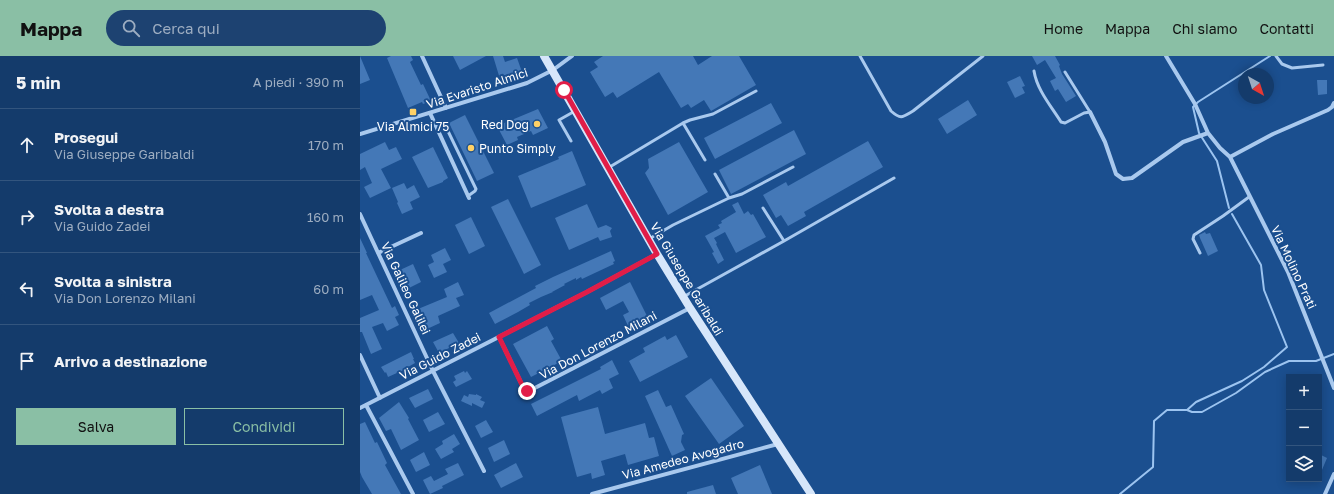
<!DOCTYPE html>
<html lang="it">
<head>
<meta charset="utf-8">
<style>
	:root { --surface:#143b6b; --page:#1d4271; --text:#f1f3f6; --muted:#9dadc1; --line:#33557e; --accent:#8abfa5 }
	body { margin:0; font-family:"Golos Text",sans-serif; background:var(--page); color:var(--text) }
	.controls { position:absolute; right:12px; bottom:12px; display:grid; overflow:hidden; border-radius:0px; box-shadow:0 2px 10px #0003 }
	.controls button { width:36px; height:36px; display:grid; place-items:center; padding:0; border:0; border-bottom:1px solid var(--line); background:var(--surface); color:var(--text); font:20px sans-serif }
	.compass { position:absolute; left:878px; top:12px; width:36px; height:36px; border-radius:50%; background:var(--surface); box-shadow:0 2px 10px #0003; rotate:141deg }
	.stop { position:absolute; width:12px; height:12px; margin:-9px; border:3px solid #e11d48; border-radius:50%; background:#fff }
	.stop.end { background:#e11d48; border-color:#fff; box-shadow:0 1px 4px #0008 }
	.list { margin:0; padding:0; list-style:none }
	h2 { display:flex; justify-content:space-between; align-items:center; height:52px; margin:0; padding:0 16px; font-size:17px }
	h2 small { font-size:13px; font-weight:400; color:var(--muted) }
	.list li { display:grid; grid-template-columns:26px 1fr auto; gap:12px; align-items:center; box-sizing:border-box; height:72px; padding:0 16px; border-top:1px solid var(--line) }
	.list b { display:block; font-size:15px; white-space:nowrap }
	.list p { margin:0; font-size:13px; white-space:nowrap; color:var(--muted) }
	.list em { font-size:13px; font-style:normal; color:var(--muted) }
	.actions { display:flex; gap:8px; padding:12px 16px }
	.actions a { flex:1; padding:9px 0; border:1px solid var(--accent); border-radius:0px; text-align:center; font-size:14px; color:var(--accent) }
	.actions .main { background:var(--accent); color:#111 }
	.icon { flex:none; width:22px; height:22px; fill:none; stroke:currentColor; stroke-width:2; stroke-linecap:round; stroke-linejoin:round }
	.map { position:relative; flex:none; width:974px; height:438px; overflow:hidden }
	header { display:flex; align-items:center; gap:24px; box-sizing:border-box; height:56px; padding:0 20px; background:var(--accent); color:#111 }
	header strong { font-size:19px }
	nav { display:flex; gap:22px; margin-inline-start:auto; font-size:14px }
	.search { width:280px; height:36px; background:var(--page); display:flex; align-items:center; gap:10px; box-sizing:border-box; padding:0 14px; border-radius:22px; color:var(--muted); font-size:15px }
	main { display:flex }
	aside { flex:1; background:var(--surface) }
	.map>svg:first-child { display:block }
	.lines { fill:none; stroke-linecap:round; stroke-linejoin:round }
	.stream { stroke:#9cc4f0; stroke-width:2 }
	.building { fill:#4478b7 }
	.lane { stroke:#a9c9ee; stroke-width:3 }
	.street { stroke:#a9c9ee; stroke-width:4 }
	.secondary { stroke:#d6e6fa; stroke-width:8 }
	.route { stroke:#e11d48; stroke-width:5 }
	.poi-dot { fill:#ffd166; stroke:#1b4f8f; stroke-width:1.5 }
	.labels { text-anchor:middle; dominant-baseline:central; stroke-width:4; stroke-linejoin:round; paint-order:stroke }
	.street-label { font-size:12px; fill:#fff; stroke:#1b4f8f }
	.poi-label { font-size:12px; fill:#fff; stroke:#1b4f8f; text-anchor:end }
</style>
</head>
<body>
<header>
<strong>Mappa</strong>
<div class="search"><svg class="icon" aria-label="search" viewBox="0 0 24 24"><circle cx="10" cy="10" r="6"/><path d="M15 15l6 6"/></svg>Cerca qui</div>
<nav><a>Home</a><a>Mappa</a><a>Chi siamo</a><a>Contatti</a></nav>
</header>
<main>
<aside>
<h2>5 min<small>A piedi · 390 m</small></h2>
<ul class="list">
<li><svg class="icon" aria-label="ahead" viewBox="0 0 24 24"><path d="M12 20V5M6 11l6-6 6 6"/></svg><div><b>Prosegui</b><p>Via Giuseppe Garibaldi</p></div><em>170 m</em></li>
<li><svg class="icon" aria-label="right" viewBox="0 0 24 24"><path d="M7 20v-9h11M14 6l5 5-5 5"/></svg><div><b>Svolta a destra</b><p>Via Guido Zadei</p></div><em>160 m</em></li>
<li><svg class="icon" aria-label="left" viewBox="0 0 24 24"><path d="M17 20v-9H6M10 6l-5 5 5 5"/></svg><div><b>Svolta a sinistra</b><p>Via Don Lorenzo Milani</p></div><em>60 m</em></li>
<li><svg class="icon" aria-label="arrive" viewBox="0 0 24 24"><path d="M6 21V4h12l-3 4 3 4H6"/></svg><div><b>Arrivo a destinazione</b></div></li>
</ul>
<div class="actions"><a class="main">Salva</a><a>Condividi</a></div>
</aside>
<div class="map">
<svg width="974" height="438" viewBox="0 0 974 438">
	<rect width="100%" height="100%" fill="#1b4f8f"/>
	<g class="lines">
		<path class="stream" d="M869,152L857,105L839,77L833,51L838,46L910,0
			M827,354L832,356H842L876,337L905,316L929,305H956L974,298
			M760,438L793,411L794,365L807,354H827L836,346L882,325L904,311L927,291L904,234L901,209L872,158"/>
	</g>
	<path class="building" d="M0,0L10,24L0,28Z
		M31,0H51L53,4L50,6L61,29L63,28L71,45L63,48L62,46L48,52L27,2Z
		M93,0H126L100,14Z
		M133,0H143L145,6L157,2L162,16L140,23Z
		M243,0H333L338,9L352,0H379L396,29L351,55L344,44L331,52L328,48L321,52L299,16L257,42L253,36L245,41L230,16L238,11L234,6Z
		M672,0H695L700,9L699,10L702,18L716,40L706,46L698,33L695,35L690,25L696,22L685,4L677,9Z
		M660,20L665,30L662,31L665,37L655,42L647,26Z
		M957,24H967V38L958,39Z
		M608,44L617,59L587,78L578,63Z
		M411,47L422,67L355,103L344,82Z
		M178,53L188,72L173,79L171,75L157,81L158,84L147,89L137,70Z
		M105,59L134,117L117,125L89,67Z
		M434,74L446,98L371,138L359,114Z
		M508,85L523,111L444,156L446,160L428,170L421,159L416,162L403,139L426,126L428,130Z
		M25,86L29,94L36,91L42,103L21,113L31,132L10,142L4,131L12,127L5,111L0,114V98Z
		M319,86L348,136L308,159L285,117L289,112L288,103Z
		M73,91L88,122L83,125V126L68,132L52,101Z
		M212,95L226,129L171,152L158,120L199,103L198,101Z
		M44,127L47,133L54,129L60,141L50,146L53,153L42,158L37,147L38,146L32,132Z
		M148,143L181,209L164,218L131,151Z
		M378,146L384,158L388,155L391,159L393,158L406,181L376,197L365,176L354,182L357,187L356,188L364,204L358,208L352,197L354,196L345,180L360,172L358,169L362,167L361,165L376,156L372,149Z
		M227,148L238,172L246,169L252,172L250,175L252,181L240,185L238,181L209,194L195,162Z
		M111,161L125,190L109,198L95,169Z
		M845,176L846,178L850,177L858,195L848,200L840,182L839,179Z
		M0,182L7,197H6L32,252L35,250L39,259L35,261L39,269L27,275L23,267L12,271L22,293L11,298L2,276H0V262L19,254L12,239L0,244Z
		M85,192L91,204L83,208L87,216L74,222L68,209L74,206L71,199Z
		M251,195L255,205L253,206L254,208L222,223L221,221L216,224V222L204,228L205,229L192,236H193L181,241L169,247L170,249L158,256L135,268L129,257L176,232L175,230L193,221Z
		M53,208L61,226L49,232L40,214Z
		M98,226L104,239L96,242L100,250L78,260L80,267L67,273L58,253L87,241L84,233Z
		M270,226L288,262L269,272L263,259L269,256L263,245L246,254L240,242Z
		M187,270L194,283L191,285L202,305L171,321L153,288Z
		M93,277L99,287L79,297L73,286Z
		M316,279L328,301L280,326L269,305L285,296L283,292L305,280L307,284Z
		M51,296L54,303H53L55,307L48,311V312L28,321L26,316L25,317L21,311Z
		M252,304L259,318L249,323L253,332L242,338L240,334L219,345L217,339L177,360L171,348L241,313L240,311Z
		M104,315L105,317L107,315L112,323L96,331L93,326L96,324L94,320Z
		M351,322L384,370L359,388L325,340Z
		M68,333L73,343L55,352L49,342Z
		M298,334L306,351L311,349L324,378L322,379L321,386L325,394L312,400L285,340Z
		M109,338L116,339V338L122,341L120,344L125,346L122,352L112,347V350L101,345L104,339L108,341Z
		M39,346L49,362L48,363L59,384L41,394L31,373L26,375L19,362Z
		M238,351L245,378L285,367L289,382L294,381L299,400L268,409L265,398L241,405L245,419L232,423L231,417L217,421L201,361Z
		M78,356L85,368L69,376L63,364Z
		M126,364L133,376L121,382L115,370Z
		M5,366L15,387L17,386L27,407L25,409L41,438H12L2,421L0,416V368Z
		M94,378L100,388L92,393L94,396L81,403L75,393L83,388L82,385Z
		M144,384L150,398L134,406L128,392Z
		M64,396L70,409L56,416L50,404Z
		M959,398L967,402L959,421Z
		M98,407L104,419L82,430L83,432L70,438L63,424L71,420L74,425L88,418L85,413Z
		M156,407L163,421L141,432L134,419Z
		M400,409L412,438H378L371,422Z
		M353,429L356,438H327V436Z"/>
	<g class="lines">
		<path class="lane" d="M500,0L531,55C541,64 543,61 553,55L623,0
			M916,0L922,8L932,12L963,9
			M674,15C677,34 691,50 701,66L705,67L724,57L730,56L705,16
			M323,67L330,64L353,58L396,35
			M77,72L86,71L116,133L115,135L108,140
			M211,85L199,64L215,55
			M248,112L323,67L345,104
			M355,118L369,142
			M403,152L424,185
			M289,183L313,169L369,142L382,138L433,111
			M840,197L833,183L834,179L863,160L889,141
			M323,241L424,185L534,122"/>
		<path class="street" d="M62,0L86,52
			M806,0L835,48L848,77L860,92L870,101L928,216L974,332
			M730,56L745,86L756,118L763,123L772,122L823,86L848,77
			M70,57L109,142
			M0,78L167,27L193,14L212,0
			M870,101L913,78L968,54L972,51L974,47
			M0,158L73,315L124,415
			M18,197L61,177
			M139,281L164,333L169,335L330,252
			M0,299L20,342
			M6,349L53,438
			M0,352L227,236L297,198
			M232,438L418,388
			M965,438L974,418"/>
		<path class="secondary" d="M184,0L297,198L330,252L451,438"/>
	</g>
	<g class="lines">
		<path class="route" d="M167,335L164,333L139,281L227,236L297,198L204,34"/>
	</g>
	<g class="poi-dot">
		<rect x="49" y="52" width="8" height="8" rx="2"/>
		<circle cx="177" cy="68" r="4"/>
		<circle cx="111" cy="92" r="4"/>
	</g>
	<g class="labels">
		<g class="street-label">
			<text transform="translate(117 32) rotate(-18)">Via Evaristo Almici</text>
			<text transform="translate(934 211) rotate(65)">Via Molino Prati</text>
			<text transform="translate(327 223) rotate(59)">Via Giuseppe Garibaldi</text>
			<text transform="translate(46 232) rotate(65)">Via Galileo Galilei</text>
			<text transform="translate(238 289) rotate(-28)">Via Don Lorenzo Milani</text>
			<text transform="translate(80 300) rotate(-27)">Via Guido Zadei</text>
			<text transform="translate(323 403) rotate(-15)">Via Amedeo Avogadro</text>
		</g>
		<g class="poi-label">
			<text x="169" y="68">Red Dog</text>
			<text x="53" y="70" text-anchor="middle">Via Almici 75</text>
			<text x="119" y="92" text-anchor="start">Punto Simply</text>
		</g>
	</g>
</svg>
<div class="controls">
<button>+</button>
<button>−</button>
<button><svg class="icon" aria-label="layers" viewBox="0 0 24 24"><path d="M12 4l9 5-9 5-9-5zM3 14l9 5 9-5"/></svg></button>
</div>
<svg class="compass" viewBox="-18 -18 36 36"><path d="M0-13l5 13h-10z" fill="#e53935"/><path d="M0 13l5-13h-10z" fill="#9dadc1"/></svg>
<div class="stop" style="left:204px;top:34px"></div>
<div class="stop end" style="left:167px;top:335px"></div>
</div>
</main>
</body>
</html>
